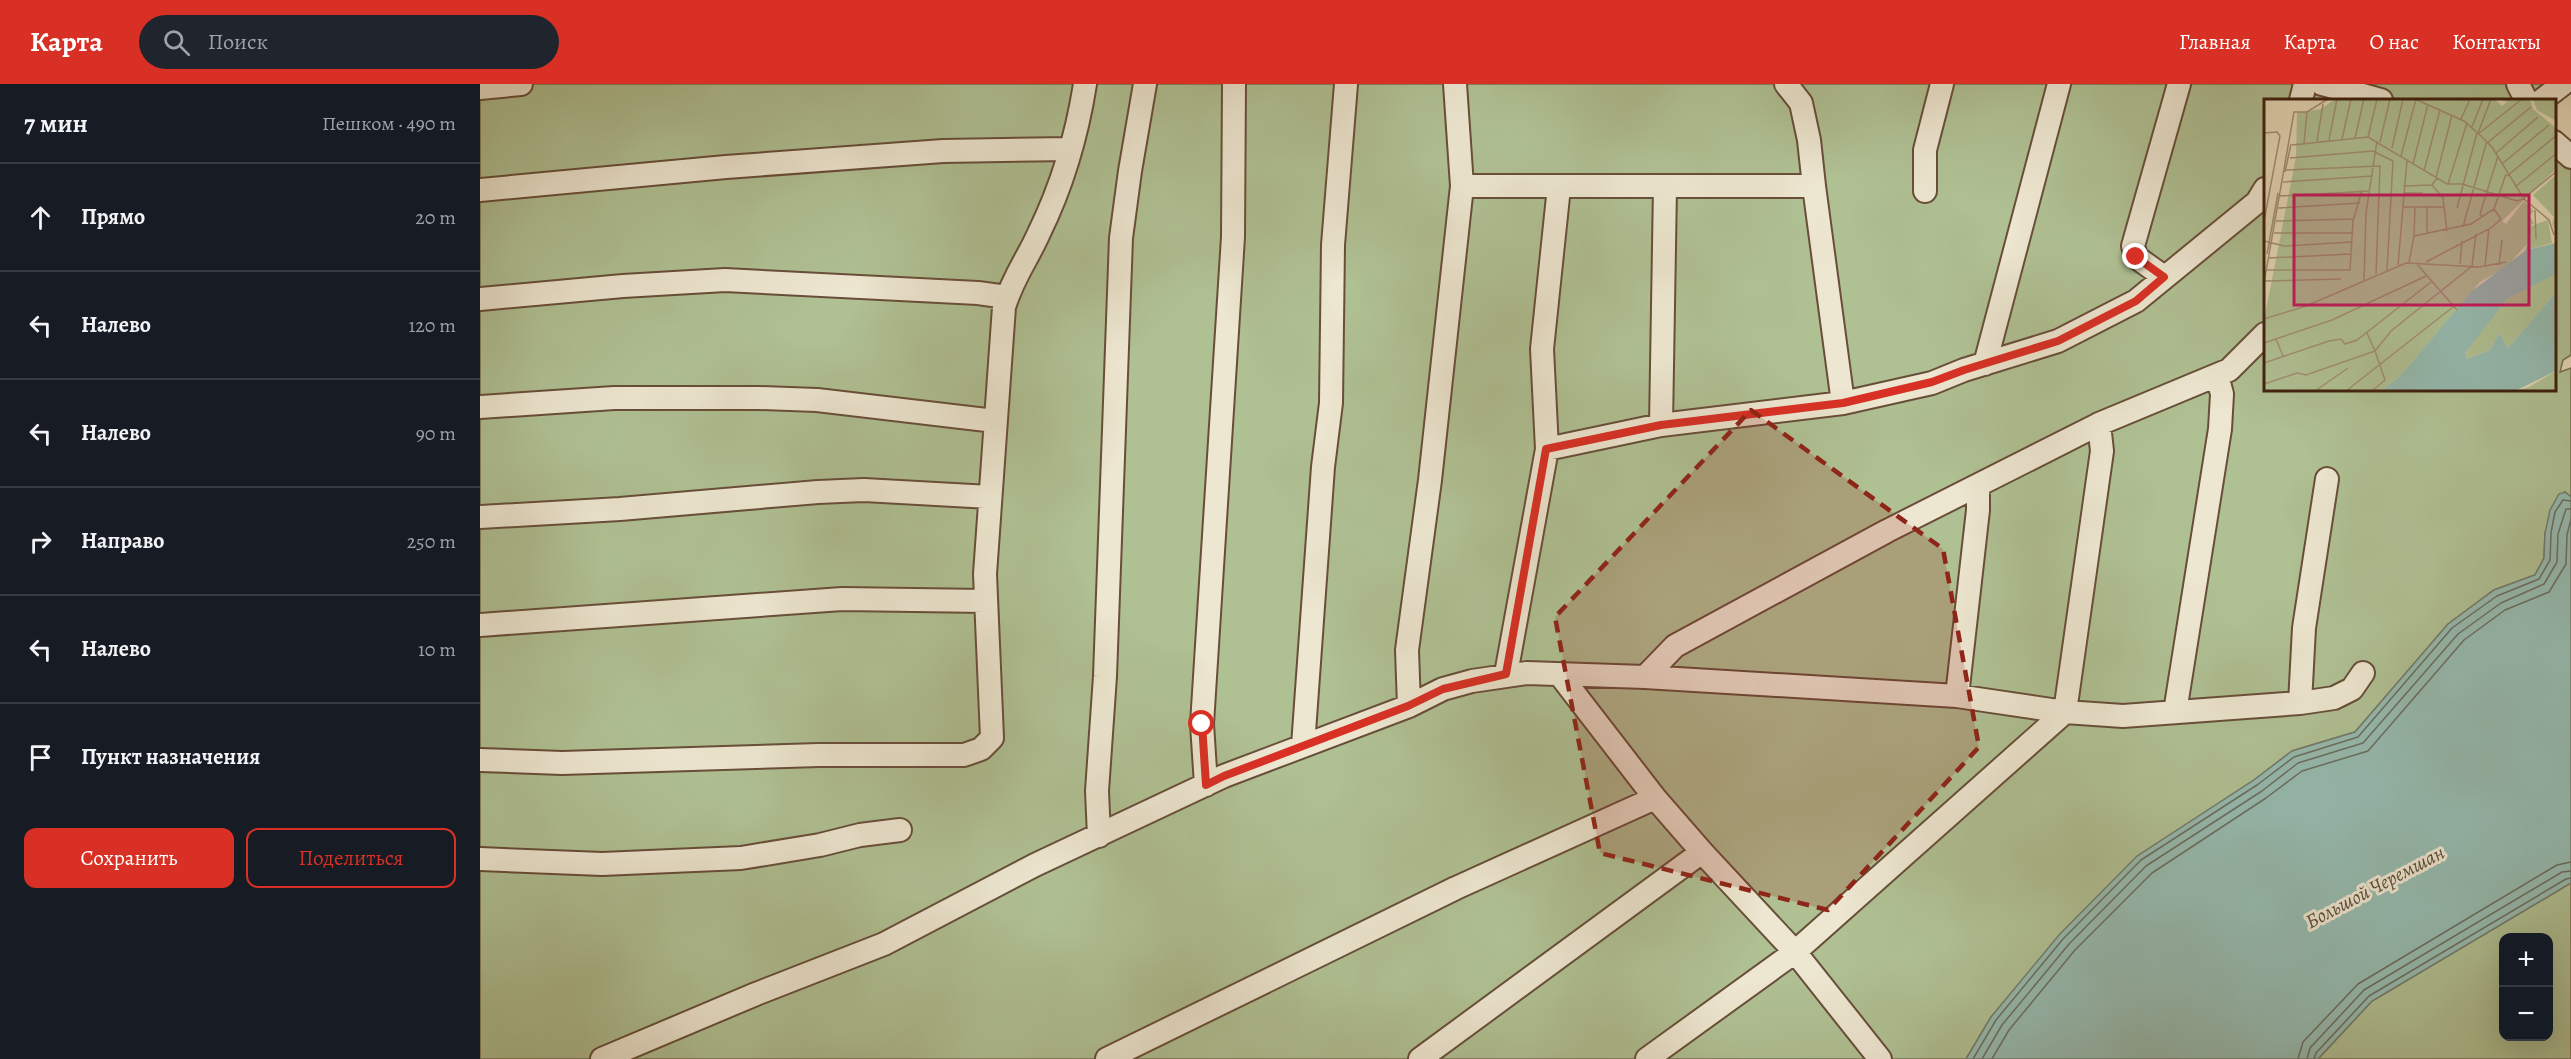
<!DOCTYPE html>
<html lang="ru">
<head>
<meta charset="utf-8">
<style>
	:root { --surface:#171b24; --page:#20242c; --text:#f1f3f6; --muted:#9ea1a6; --line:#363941; --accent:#d93025 }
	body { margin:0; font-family:Alegreya,serif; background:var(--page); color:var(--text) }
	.controls { position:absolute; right:18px; bottom:18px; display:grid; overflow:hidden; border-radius:12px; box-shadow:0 6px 24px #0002 }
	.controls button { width:54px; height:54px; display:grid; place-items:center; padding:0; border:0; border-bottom:2px solid var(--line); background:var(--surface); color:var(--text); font:30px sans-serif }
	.stop { position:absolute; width:18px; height:18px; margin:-14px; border:4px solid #d93025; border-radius:50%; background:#fff }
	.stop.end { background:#d93025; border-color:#fff; box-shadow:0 2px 6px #0008 }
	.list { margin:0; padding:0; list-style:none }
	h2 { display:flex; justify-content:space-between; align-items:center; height:78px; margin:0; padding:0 24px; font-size:26px }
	h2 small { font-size:20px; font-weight:400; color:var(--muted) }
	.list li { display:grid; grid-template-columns:39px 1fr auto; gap:18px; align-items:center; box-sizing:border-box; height:108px; padding:0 24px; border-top:2px solid var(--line) }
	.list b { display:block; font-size:22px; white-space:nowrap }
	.list em { font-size:20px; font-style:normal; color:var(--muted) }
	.actions { display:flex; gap:12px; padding:18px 24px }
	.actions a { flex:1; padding:14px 0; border:2px solid var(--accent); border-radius:12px; text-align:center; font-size:21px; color:var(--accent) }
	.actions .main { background:var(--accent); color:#fff }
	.icon { flex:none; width:33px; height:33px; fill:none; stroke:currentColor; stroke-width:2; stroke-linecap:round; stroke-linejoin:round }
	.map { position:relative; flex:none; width:2091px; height:975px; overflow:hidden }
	header { display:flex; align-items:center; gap:36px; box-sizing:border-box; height:84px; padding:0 30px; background:var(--accent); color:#fff }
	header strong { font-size:28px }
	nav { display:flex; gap:33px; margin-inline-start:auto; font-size:21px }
	.search { width:420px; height:54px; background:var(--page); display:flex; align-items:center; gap:15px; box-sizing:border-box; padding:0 21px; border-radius:33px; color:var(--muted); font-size:22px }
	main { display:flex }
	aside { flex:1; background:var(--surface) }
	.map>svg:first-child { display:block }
	.green { fill:#afc093; stroke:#777051; stroke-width:1.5; fill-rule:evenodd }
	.water { fill:#95baaf; stroke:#737c6f; stroke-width:1.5 }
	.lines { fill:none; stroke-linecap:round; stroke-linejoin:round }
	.shore { stroke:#6a6d5f; stroke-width:1.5 }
	.minor-casing { stroke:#684e39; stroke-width:26 }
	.minor { stroke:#ede6d0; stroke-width:22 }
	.route { stroke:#d93025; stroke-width:8 }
	.marked { fill:#8f2418; fill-opacity:0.2; stroke:#8f2418; stroke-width:4.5; stroke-dasharray:12 8; stroke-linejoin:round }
	.labels { text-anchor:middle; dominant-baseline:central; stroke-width:6; stroke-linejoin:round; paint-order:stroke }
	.water-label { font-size:20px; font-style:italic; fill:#594e3f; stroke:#ede6d0 }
	.inset-road { fill:none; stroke:#a28e74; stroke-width:1.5 }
	.view { fill:#c2185b; fill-opacity:0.15; stroke:#c2185b; stroke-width:3 }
	.inset-edge { fill:none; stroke:#3f200f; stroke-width:3 }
</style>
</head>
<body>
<header>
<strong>Карта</strong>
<div class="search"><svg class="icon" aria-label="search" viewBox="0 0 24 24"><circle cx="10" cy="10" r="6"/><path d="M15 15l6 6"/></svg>Поиск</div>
<nav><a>Главная</a><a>Карта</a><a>О нас</a><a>Контакты</a></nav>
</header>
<main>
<aside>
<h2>7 мин<small>Пешком · 490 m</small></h2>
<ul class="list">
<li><svg class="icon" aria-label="ahead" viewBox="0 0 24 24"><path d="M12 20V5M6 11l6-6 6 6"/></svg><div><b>Прямо</b></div><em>20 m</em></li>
<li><svg class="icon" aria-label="left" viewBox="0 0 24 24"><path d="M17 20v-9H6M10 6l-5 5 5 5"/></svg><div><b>Налево</b></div><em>120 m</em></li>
<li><svg class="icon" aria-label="left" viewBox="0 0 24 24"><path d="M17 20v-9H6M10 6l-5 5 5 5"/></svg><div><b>Налево</b></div><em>90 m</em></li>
<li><svg class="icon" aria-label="right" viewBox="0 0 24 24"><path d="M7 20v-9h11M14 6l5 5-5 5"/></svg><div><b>Направо</b></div><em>250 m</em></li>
<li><svg class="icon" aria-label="left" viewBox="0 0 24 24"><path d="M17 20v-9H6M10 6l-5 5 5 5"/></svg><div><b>Налево</b></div><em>10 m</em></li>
<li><svg class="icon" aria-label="arrive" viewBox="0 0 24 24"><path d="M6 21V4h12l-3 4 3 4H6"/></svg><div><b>Пункт назначения</b></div></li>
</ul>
<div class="actions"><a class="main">Сохранить</a><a>Поделиться</a></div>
</aside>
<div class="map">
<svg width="2091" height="975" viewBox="0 0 2091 975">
	<rect width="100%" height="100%" fill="#e4d8b7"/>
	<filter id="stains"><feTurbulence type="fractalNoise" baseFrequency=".00333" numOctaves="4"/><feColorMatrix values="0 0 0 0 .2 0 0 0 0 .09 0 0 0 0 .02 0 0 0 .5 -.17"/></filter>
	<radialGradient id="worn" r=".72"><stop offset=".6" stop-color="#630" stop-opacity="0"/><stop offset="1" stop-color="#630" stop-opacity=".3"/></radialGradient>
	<path class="green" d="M0,0H2066L2050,16H1785V306H2074L2075,67L2091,82V271L2083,276L2080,288L2091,284V413L2085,408L2065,449L2064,474L2055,491L2014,506L1968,540L1875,648L1812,667L1774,696L1511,933L1486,975H0Z
		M2091,799V975H1838L1892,917ZM2024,854H2068V952H2024Z"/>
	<path class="water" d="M2085,408L2091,413V799L1892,917L1838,975H1486L1511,933L1579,851L1657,772L1774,696L1812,667L1875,648L1968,540L2014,506L2055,491L2064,474L2065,449L2070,426L2079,410Z"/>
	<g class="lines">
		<path class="shore" d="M1493,975L1516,936L1583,855L1661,776L1777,701L1814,673L1878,653L1972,544L2017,512L2059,495L2070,476L2071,449L2075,428L2083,416L2091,417
			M1502,975L1522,941L1589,860L1666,782L1782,707L1818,679L1883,659L1978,550L2021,519L2064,500L2077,478L2078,450L2086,425H2091
			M1512,975L1529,946L1595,866L1672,789L1786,714L1822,687L1888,667L1984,556L2025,526L2069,508L2086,480L2087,451L2091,435
			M1818,975L1823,958L1878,900L2077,781L2091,778
			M1827,975L1830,964L1884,906L2082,788L2091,787
			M1834,975L1836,969L1889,912L2086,795L2091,794"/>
		<g class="minor-casing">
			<path id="minor" d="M1842,0L1901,16
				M2038,0L2046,16
				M0,4L41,0
				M1821,16L1825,0
				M2062,16L2083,0
				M2074,58L2091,73
				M982,102H1334L1329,56L1321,19L1306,0
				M1334,102L1363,319
				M0,106L246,83L463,67L590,65
				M1445,107V66L1462,0
				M1684,193L1656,173L1653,162L1699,0
				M0,215L143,202L245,196L498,209L527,213
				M1505,280L1579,0
				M0,323L134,314H279L337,316L515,337
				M1181,341L1185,103
				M1067,365L1062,265L1079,103
				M0,433L140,425L338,408L384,406L510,413
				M0,541L362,515L506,517
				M1026,590L1067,365L1181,341L1363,319L1452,299L1484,286L1578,257L1656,217L1777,118L1785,105
				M1080,591L1175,714L1222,768L1315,868L1400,975
				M1165,593L1195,562L1407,447L1619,340L1749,286L1785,250
				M1477,612L1498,426V403
				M1820,619L1824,544L1847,395
				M929,622L927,566L950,396L982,102L975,0
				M1695,628L1740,345L1742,310L1737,291
				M823,662L843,383L851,319L853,161L866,0
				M0,676L82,679L339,671H484L501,665L512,654L505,490L524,223C533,193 547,176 559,149C582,102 597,51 605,0
				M726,701L722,640L753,153L754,0
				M619,752L617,707L625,592L641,154L650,87L665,0
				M0,775L122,780L261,774L340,761L380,751L420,746
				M122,975L276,910L404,860L555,781L744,692L929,622L963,605L992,597L1047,589L1165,593L1477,612L1585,628L1643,632L1820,619L1854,614L1872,605L1883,589
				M627,975L976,804L1175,714
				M940,975L1222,768
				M1167,975L1315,868L1585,628L1622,367L1619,340"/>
		</g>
		<use href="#minor" class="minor"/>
	</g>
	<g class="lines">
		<path class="route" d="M722,640L726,701L744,692L928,622L963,605L1026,590L1066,365L1181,341L1363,319L1452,298L1484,286L1578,257L1656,217L1684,193L1656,173"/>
	</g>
	<path class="marked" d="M1271,326L1463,465L1499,663L1348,826L1120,769L1075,533Z"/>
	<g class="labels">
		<g class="water-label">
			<text transform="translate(1895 803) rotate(-28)">Большой Черемшан</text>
		</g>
	</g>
	<g transform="translate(1784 15)">
		<rect width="292" height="292" fill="#e4d8b7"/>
		<path d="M71,0H231L238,7L243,3L234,0H266L269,10L292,29V70L238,122L242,125L260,102L270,112L266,117L270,124L264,128L284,121L288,144L266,150L265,143L241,169L216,183L137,276L117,292H0V221L32,58L33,14L57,10ZM269,0H292V22L273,11ZM292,76V132L288,125L290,118L269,96ZM292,175V193L244,249L235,234L226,251L203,260L201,254L214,234L243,200ZM292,272V292H251L265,288Z" fill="#afc093"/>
		<path d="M264,143L267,150L292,144V175L243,200L201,254L203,260L226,251L235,234L244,249L292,193V272L251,292H117L137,276L208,192L261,152Z" fill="#95baaf"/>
		<path class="inset-road" d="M151,0L200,22L217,37L228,48L260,100L285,121L290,136M197,20L206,0M208,28L219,0M0,34L13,33L16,37L0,122M214,34L227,0M214,35L258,0M104,38L113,0M91,39L100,0M78,40L87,0M65,41L73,0M53,42L59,5M116,43L126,0M40,44L43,13M28,46L104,38L183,85H198L253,102L260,100M128,49L139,0M232,54L274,18M137,57L152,0M26,59L109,52L129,62L123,171M149,65L164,5M238,65L285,26M22,71L116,67L112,175M160,72L176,11M21,73L27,45M243,77L293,36M172,79L188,16M19,83L109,77M184,85L203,24M139,87L168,86L173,79M251,88L293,54M139,94H159M16,97L106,92M260,99L293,72M140,108H180L179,99L168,86M180,108L183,132M14,109L96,104M193,109L213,34M271,111L272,140M219,118L216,115L234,57M12,122L89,120M199,128L222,45L267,8M10,134H88M163,135V108M150,137L151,108M0,142L20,147L87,143M3,155L14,94M5,159L87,155M145,163L150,137L207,125L230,110L242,75M162,163L227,129L237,120L230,110M152,164L193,211M196,165L198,142M134,166L143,61M235,166L238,141M221,167L225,129M3,171H86L89,122L98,91M100,181L102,114L113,42M0,182L77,180M0,184L30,13H43L64,0M0,220L42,207L142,164L215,168L242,163M103,234L111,252L127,232L208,167L212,135M12,240L19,257M0,244L68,221L162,177M0,264L65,242L77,240L81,245L93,241L167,183M0,285L33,274L42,276L111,252L121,281L108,292M51,292L84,269M82,292L189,208"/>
		<path class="view" d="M30,96H265V206H30Z"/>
		<rect width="292" height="292" class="inset-edge"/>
	</g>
	<rect width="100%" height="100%" filter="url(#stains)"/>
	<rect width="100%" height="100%" fill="url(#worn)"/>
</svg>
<div class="controls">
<button>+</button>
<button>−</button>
</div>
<div class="stop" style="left:722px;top:640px"></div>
<div class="stop end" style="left:1656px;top:173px"></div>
</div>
</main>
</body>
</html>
